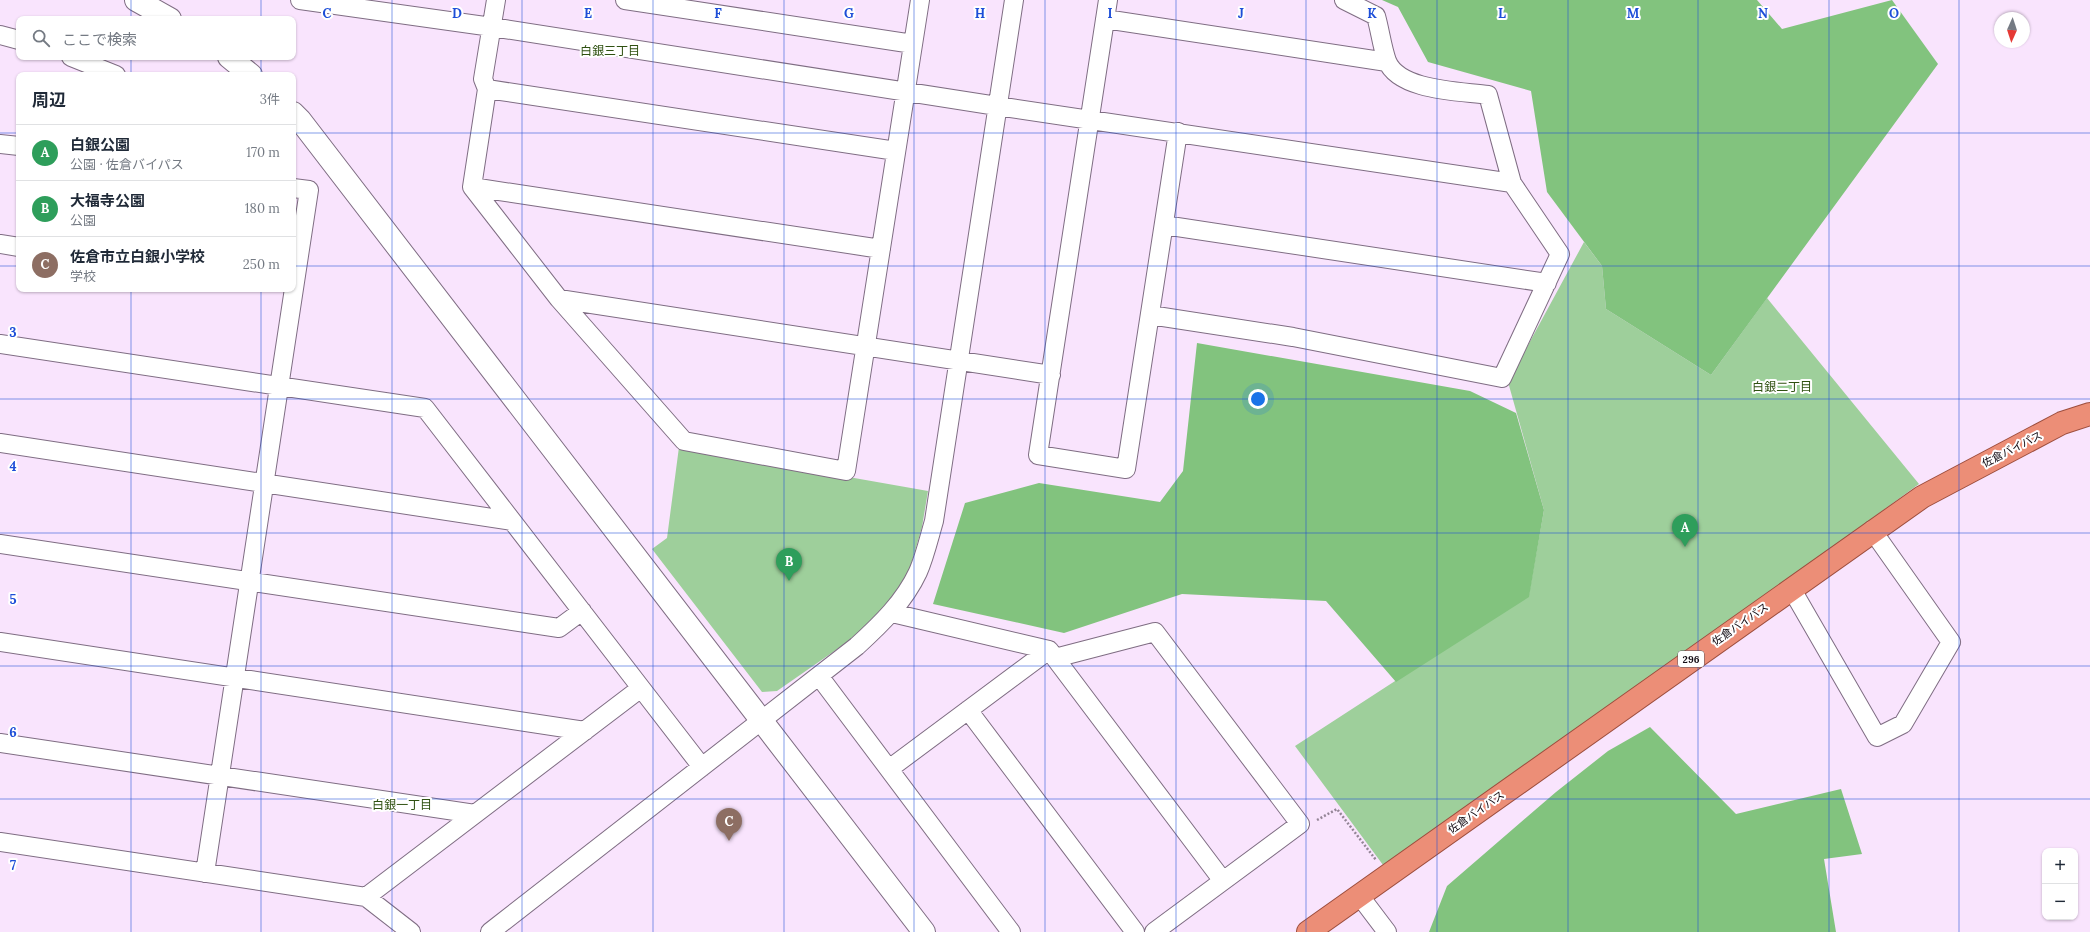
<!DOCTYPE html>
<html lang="ja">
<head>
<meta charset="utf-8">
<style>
	:root { --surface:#fff; --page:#f2f2f3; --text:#1f2937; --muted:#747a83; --line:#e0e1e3; --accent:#1a73e8 }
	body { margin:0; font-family:Lora,"Noto Sans JP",serif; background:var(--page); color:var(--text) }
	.controls { position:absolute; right:12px; bottom:12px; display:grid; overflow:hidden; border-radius:8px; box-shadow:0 1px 3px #0004 }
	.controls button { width:36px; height:36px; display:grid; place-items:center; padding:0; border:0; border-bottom:1px solid var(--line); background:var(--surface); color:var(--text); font:20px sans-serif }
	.compass { position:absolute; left:1994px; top:12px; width:36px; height:36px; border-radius:50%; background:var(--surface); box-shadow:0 1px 3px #0004; rotate:183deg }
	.you { position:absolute; left:1258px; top:399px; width:14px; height:14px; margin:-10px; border:3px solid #fff; border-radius:50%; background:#1a73e8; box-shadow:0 0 0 6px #1a73e833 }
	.badge { display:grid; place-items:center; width:26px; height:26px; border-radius:50%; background:var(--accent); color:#fff; font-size:13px; font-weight:700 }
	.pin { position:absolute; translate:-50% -33px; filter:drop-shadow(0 1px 2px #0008) }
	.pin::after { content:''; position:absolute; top:21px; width:14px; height:12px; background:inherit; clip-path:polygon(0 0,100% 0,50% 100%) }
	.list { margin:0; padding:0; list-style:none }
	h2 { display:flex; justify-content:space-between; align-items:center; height:52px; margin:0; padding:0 16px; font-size:17px }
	h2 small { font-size:13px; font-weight:400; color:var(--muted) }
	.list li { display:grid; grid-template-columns:26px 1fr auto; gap:12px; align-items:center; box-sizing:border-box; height:56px; padding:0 16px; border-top:1px solid var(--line) }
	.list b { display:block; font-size:15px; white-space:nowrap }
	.list p { margin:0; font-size:13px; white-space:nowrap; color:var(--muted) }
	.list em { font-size:13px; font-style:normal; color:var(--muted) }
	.icon { flex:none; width:22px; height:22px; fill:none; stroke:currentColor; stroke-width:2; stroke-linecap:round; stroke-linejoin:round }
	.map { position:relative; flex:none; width:2090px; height:932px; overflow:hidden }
	.search { position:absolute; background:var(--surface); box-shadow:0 1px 3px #0004; left:16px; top:16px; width:280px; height:44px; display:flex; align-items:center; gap:10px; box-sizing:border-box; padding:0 14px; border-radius:8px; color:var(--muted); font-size:15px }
	.panel { position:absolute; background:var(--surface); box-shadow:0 1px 3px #0004; left:16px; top:72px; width:280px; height:220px; border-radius:8px }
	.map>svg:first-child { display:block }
	.green { fill:#9ecf9b }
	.forest { fill:#82c37e }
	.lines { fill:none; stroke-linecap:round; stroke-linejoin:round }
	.minor-casing { stroke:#7f6d83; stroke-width:20 }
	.tertiary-casing { stroke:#7f6d83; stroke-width:24 }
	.trunk-casing { stroke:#9d4e3e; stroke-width:24 }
	.path { stroke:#948596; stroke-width:2.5; stroke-dasharray:2 2; stroke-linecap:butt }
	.minor { stroke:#fff; stroke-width:18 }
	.tertiary { stroke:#fff; stroke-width:22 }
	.trunk { stroke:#ec8e77; stroke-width:22 }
	.grid { fill:none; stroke:#1d4ed8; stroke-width:1; stroke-opacity:0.55 }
	.labels { text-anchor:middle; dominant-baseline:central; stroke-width:4; stroke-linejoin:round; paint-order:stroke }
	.shield { fill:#fff; stroke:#5a555a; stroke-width:1 }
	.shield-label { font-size:10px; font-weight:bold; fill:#130c14 }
	.street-label { font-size:11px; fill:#130c14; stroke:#fff }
	.neighbourhood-label { font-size:12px; fill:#2f5111; stroke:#fff }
	.grid-label { font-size:13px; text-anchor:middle; font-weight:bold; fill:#1d4ed8; stroke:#fff; stroke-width:4; stroke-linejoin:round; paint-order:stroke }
</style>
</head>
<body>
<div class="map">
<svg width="2090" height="932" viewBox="0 0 2090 932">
	<rect width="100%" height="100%" fill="#f9e4fd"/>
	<path class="green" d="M1584,242L1602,266L1606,309L1711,375L1767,298L1919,484L1782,584L1653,674L1386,869L1295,746L1529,594L1544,510L1508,382Z
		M679,447L928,491L922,527L910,568L895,594L871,622L846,643L777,691L762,692L652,549L667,538Z"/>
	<path class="forest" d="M1382,0H1757L1782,29L1892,0L1938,64L1711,375L1606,309L1602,266L1547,192L1531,91L1428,62L1398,7Z
		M1197,343L1470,391L1516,413L1544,510L1529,597L1396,682L1326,601L1182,594L1064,633L933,604L965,503L1039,483L1160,502L1183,471Z
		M1650,727L1736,814L1841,789L1862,854L1824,859L1836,932H1429L1447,886L1556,792L1608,751Z"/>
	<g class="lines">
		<g class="minor-casing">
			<path id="minor" d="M300,0L492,27L997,106L1512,183
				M496,0L483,79L487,89L472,187L559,299L684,441L846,471L920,0
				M625,0L913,44
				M1108,0L1038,455L1126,469L1178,132
				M1105,19L1387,62
				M0,35L19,40
				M71,57L116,75
				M487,89L896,151
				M0,144L19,146
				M472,187L881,249
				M1164,225L1547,283
				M0,244L19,247
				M559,299L1051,375
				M1150,315L1293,337L1502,378L1560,254L1512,183L1488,95C1460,91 1399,91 1387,61C1382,47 1380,30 1376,16L1344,0
				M0,344L425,408L641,688L366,897
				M0,443L512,521
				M0,544L559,628L582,611
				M1791,588L1877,737L1903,724L1951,642L1872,530
				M892,613L1049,650L1223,881L1154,932
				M0,642L585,731
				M1055,658L1155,632L1300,824L1223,881
				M819,676L1011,932
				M641,688L702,767
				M968,710L1135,932
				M0,743L475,814
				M889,769L1049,650
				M0,842L366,897L411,932
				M205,873L309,190L293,188
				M1359,895L1387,932
				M490,932L857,646C881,624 904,602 918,572C925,556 929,538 934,521L1014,0"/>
		</g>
		<g class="tertiary-casing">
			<path id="tertiary" d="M136,0L170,19
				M229,57L251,75
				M293,113L300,120L924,932"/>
		</g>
		<g class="trunk-casing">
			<path id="trunk" d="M1308,932L1922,497L2062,423L2090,414"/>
		</g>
		<path class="path" d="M1317,820L1337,809L1376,860"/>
		<use href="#minor" class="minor"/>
		<use href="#tertiary" class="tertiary"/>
		<use href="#trunk" class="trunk"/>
	</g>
	<path class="grid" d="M131,0V19M261,0V19M392,0V932M522,0V932M653,0V932M784,0V932M914,0V932M1045,0V932M1176,0V932M1306,0V932M1437,0V932M1568,0V932M1698,0V932M1829,0V932M1959,0V932M131,57V75M261,57V75M0,133H19M293,133H2090M0,266H19M293,266H2090M131,289V932M261,289V932M0,399H2090M0,533H2090M0,666H2090M0,799H2090"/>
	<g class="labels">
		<rect class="shield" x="1678" y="651" width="26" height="16" rx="3"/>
		<g class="shield-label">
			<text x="1691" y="659">296</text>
		</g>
		<g class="street-label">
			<text transform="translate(2012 449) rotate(-27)">佐倉バイパス</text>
			<text transform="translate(1740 624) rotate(-35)">佐倉バイパス</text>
			<text transform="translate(1476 812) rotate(-35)">佐倉バイパス</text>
		</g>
		<g class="neighbourhood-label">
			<text x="610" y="50">白銀三丁目</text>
			<text x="1782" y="386">白銀二丁目</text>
			<text x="402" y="804">白銀一丁目</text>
		</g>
	</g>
	<g class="grid-label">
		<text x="327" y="18">C</text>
		<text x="457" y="18">D</text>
		<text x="588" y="18">E</text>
		<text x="718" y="18">F</text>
		<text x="849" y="18">G</text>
		<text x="980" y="18">H</text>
		<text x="1110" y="18">I</text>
		<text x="1241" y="18">J</text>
		<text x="1372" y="18">K</text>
		<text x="1502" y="18">L</text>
		<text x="1633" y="18">M</text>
		<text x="1763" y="18">N</text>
		<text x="1894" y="18">O</text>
		<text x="13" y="337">3</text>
		<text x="13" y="471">4</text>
		<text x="13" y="604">5</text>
		<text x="13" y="737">6</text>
		<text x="13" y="870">7</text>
	</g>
</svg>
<div class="controls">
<button>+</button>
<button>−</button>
</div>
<svg class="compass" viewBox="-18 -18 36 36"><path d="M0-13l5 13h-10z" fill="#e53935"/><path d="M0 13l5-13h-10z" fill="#747a83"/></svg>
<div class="you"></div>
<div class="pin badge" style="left:1685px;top:547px;background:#2e9e5b">A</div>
<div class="pin badge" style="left:789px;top:581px;background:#2e9e5b">B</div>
<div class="pin badge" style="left:729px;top:841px;background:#8d6e63">C</div>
<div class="search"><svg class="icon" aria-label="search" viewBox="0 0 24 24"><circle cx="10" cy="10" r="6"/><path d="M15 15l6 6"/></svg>ここで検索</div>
<section class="panel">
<h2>周辺<small>3件</small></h2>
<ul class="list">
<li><span class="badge" style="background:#2e9e5b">A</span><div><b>白銀公園</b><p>公園 · 佐倉バイパス</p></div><em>170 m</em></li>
<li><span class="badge" style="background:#2e9e5b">B</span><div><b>大福寺公園</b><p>公園</p></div><em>180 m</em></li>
<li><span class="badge" style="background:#8d6e63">C</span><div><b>佐倉市立白銀小学校</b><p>学校</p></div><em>250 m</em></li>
</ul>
</section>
</div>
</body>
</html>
